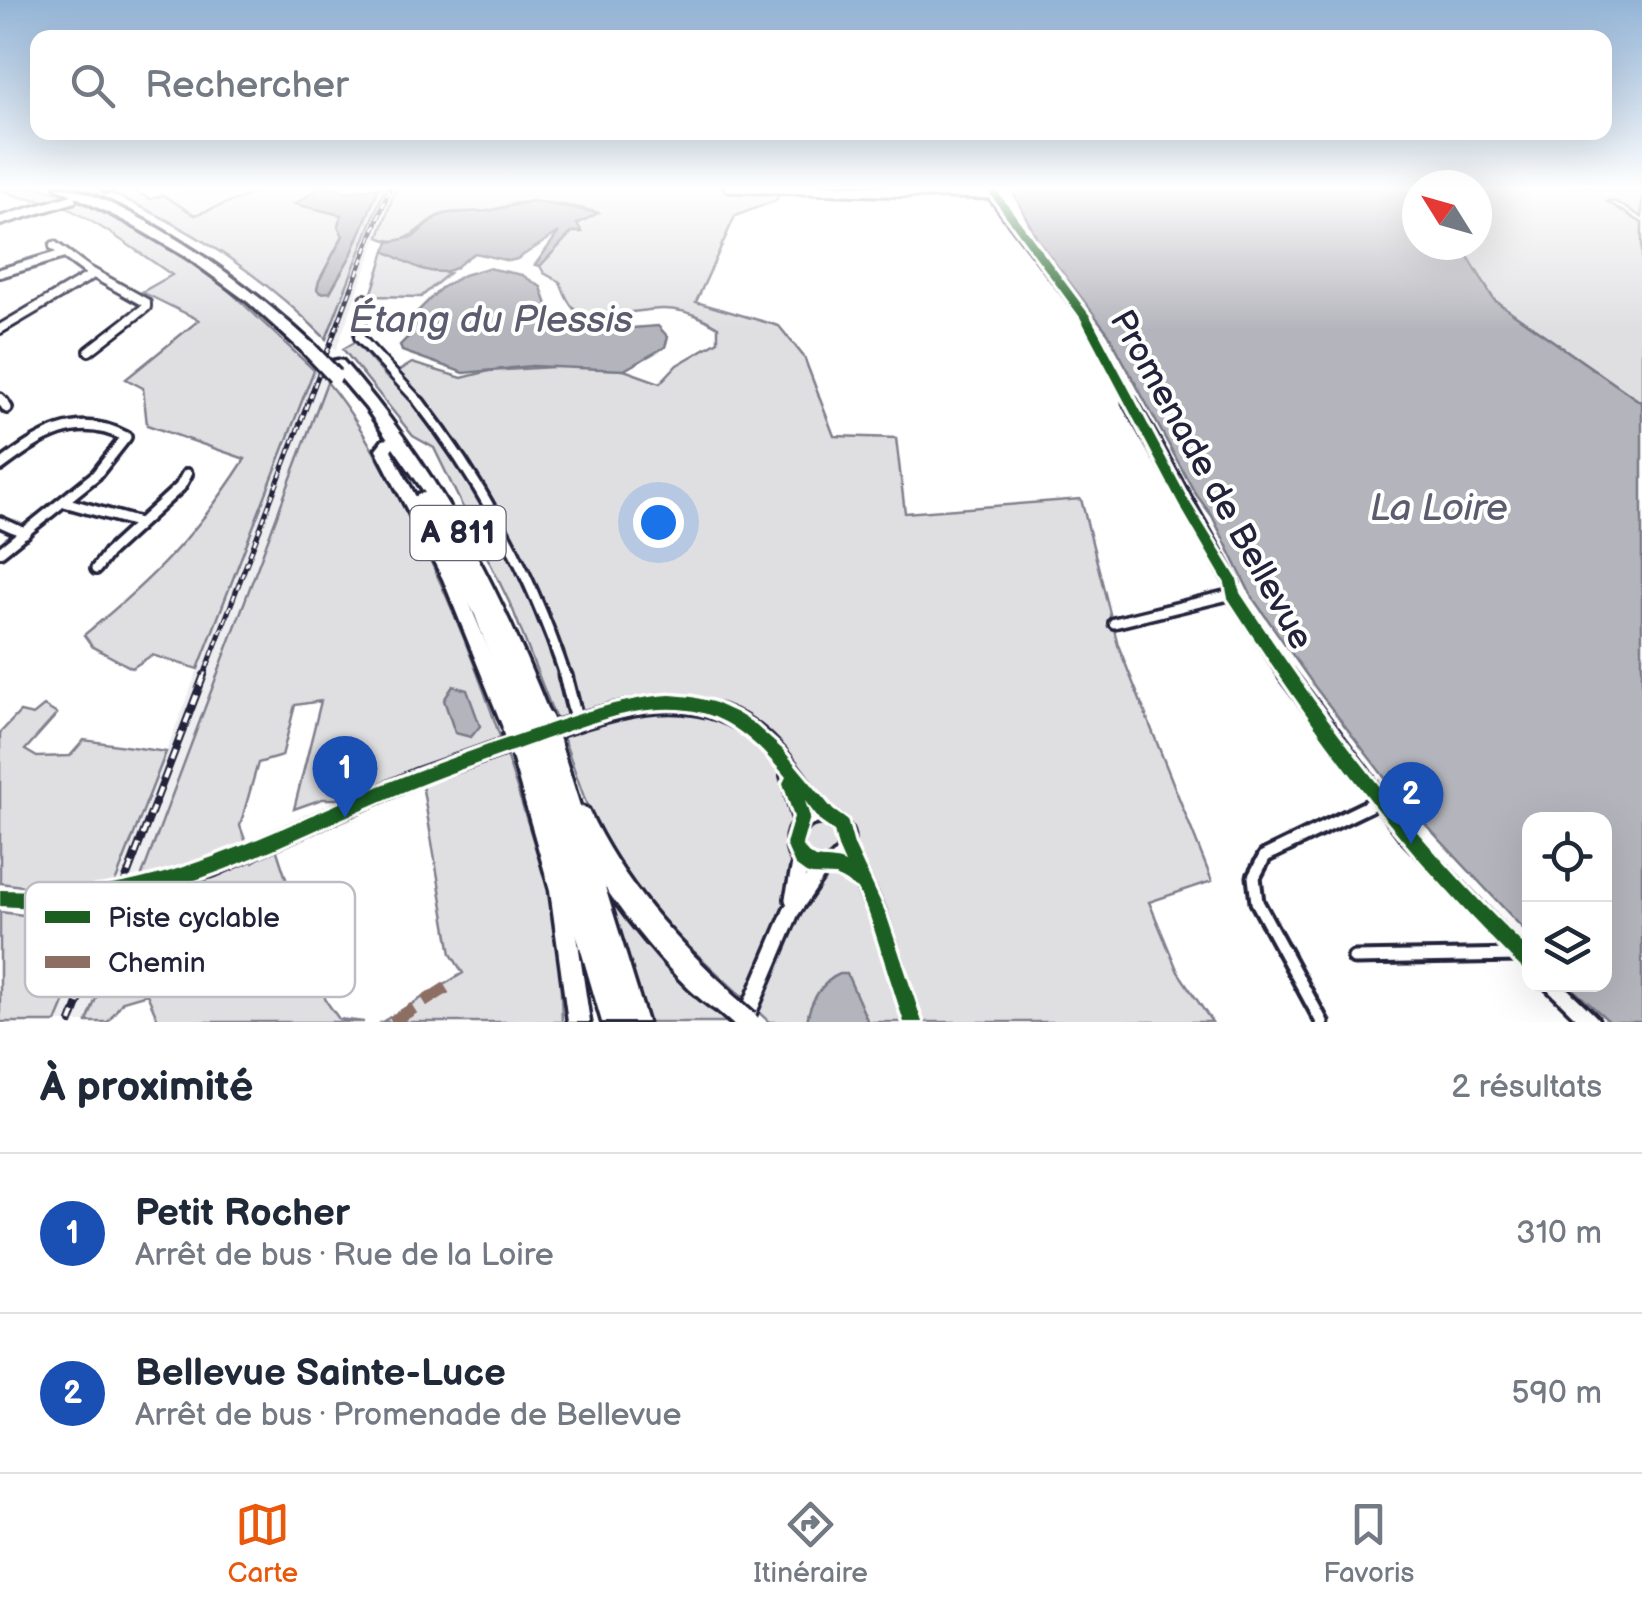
<!DOCTYPE html>
<html lang="fr">
<head>
<meta charset="utf-8">
<style>
	:root { --surface:#fff; --page:#f2f2f3; --text:#1f2937; --muted:#747a83; --line:#e0e1e3; --accent:#ea580c }
	body { margin:0; font-family:"Balsamiq Sans",sans-serif; background:var(--page); color:var(--text) }
	.controls { position:absolute; right:30px; bottom:30px; display:grid; overflow:hidden; border-radius:20px; box-shadow:0 10px 40px #0002 }
	.controls button { width:90px; height:90px; display:grid; place-items:center; padding:0; border:0; border-bottom:2px solid var(--line); background:var(--surface); color:var(--text); font:50px sans-serif }
	.compass { position:absolute; left:1402px; top:170px; width:90px; height:90px; border-radius:50%; background:var(--surface); box-shadow:0 10px 40px #0002; rotate:307deg }
	.you { position:absolute; left:658px; top:522px; width:35px; height:35px; margin:-25px; border:8px solid #fff; border-radius:50%; background:#1a73e8; box-shadow:0 0 0 15px #1a73e833 }
	.badge { display:grid; place-items:center; width:65px; height:65px; border-radius:50%; background:var(--accent); color:#fff; font-size:32px; font-weight:700 }
	.pin { position:absolute; translate:-50% -82px; filter:drop-shadow(0 2px 5px #0008) }
	.pin::after { content:''; position:absolute; top:52px; width:35px; height:30px; background:inherit; clip-path:polygon(0 0,100% 0,50% 100%) }
	.list { margin:0; padding:0; list-style:none }
	h2 { display:flex; justify-content:space-between; align-items:center; height:130px; margin:0; padding:0 40px; font-size:42px }
	h2 small { font-size:32px; font-weight:400; color:var(--muted) }
	.list li { display:grid; grid-template-columns:65px 1fr auto; gap:30px; align-items:center; box-sizing:border-box; height:160px; padding:0 40px; border-top:2px solid var(--line) }
	.list b { display:block; font-size:38px; white-space:nowrap }
	.list p { margin:0; font-size:32px; white-space:nowrap; color:var(--muted) }
	.list em { font-size:32px; font-style:normal; color:var(--muted) }
	.icon { flex:none; width:55px; height:55px; fill:none; stroke:currentColor; stroke-width:2; stroke-linecap:round; stroke-linejoin:round }
	.map { position:relative; flex:none; width:1642px; height:1022px; overflow:hidden }
	.search { position:absolute; background:var(--surface); box-shadow:0 10px 40px #0002; left:30px; right:30px; top:30px; height:110px; display:flex; align-items:center; gap:25px; box-sizing:border-box; padding:0 35px; border-radius:20px; color:var(--muted); font-size:38px }
	.sheet { height:450px; background:var(--surface) }
	nav { display:flex; justify-content:space-around; align-items:center; box-sizing:border-box; height:140px; border-top:2px solid var(--line); background:var(--surface); font-size:28px; color:var(--muted) }
	nav a { display:grid; justify-items:center; gap:5px }
	nav .on { color:var(--accent) }
	.map>svg:first-child { display:block }
	.built { fill:#eeeef1 }
	.green { fill:#dfdfe2; stroke:#80808e; stroke-width:2.5 }
	.water { fill:#b4b4bc; stroke:#7a7a88; stroke-width:2.5 }
	.lines { fill:none; stroke-linecap:round; stroke-linejoin:round }
	.minor-tunnel { stroke:#d3d3d8; stroke-width:8; stroke-dasharray:8 4; stroke-linecap:butt }
	.minor-far2-casing { stroke:#22223b; stroke-width:14 }
	.minor-far1-casing { stroke:#22223b; stroke-width:16 }
	.minor-casing { stroke:#22223b; stroke-width:19 }
	.tertiary-far2-casing { stroke:#22223b; stroke-width:15 }
	.tertiary-far1-casing { stroke:#22223b; stroke-width:19 }
	.tertiary-casing { stroke:#22223b; stroke-width:22 }
	.trunk-casing { stroke:#22223b; stroke-width:7 }
	.motorway-casing { stroke:#22223b; stroke-width:7 }
	.minor-far2 { stroke:#fff; stroke-width:8 }
	.minor-far1 { stroke:#fff; stroke-width:9 }
	.minor { stroke:#fff; stroke-width:11 }
	.tertiary-far2 { stroke:#fff; stroke-width:9 }
	.tertiary-far1 { stroke:#fff; stroke-width:11 }
	.tertiary { stroke:#fff; stroke-width:15 }
	.trunk { fill:#fff; fill-rule:evenodd }
	.motorway { fill:#fff; fill-rule:evenodd }
	.rail-far1-casing { stroke:#22223b; stroke-width:5 }
	.rail-casing { stroke:#22223b; stroke-width:8 }
	.rail-far1 { stroke:#fff; stroke-width:2.5; stroke-dasharray:6; stroke-linecap:butt }
	.rail { stroke:#fff; stroke-width:4; stroke-dasharray:10; stroke-linecap:butt }
	.trunk-bridge-casing { stroke:#22223b; stroke-width:26; stroke-linecap:butt }
	.motorway-bridge-far1-casing { stroke:#22223b; stroke-width:20; stroke-linecap:butt }
	.motorway-bridge-casing { stroke:#22223b; stroke-width:30; stroke-linecap:butt }
	.trunk-bridge { stroke:#fff; stroke-width:19 }
	.motorway-bridge-far1 { stroke:#fff; stroke-width:14 }
	.motorway-bridge { stroke:#fff; stroke-width:22 }
	.quiet { stroke:#8d6e63; stroke-width:12; stroke-dasharray:26 12; stroke-linecap:butt }
	.cycleway-casing { stroke:#fff; stroke-width:7 }
	.cycleway { fill:#1b5e20; fill-rule:evenodd }
	.labels { text-anchor:middle; dominant-baseline:central; stroke-width:8; stroke-linejoin:round; paint-order:stroke }
	.shield { fill:#fff; stroke:#646476; stroke-width:2.5 }
	.shield-label { font-size:32px; font-weight:bold; fill:#22223b }
	.street-label { font-size:35px; fill:#22223b; stroke:#fff }
	.water-label { font-size:38px; font-style:italic; fill:#5c5c6f; stroke:#fff }
	.key { fill:#fff; stroke:#bdbdc4; stroke-width:2.5 }
	.key-label { font-size:28px; fill:#22223b }
</style>
</head>
<body>
<div class="map">
<svg width="1642" height="1022" viewBox="0 0 1642 1022">
	<rect width="100%" height="100%" fill="#fff"/>
	<filter id="ink" filterUnits="userSpaceOnUse"><feTurbulence type="fractalNoise" baseFrequency=".01" numOctaves="2"/><feDisplacementMap in="SourceGraphic" scale="20" xChannelSelector="R" yChannelSelector="G"/><feConvolveMatrix kernelMatrix="1 2 1 2 8 2 1 2 1" color-interpolation-filters="sRGB"/></filter>
	<g filter="url(#ink)">
		<path class="built" d="M189,187H271L195,215L163,195Z
			M385,187H396L336,350L326,339Z
			M314,370L327,382L141,882L113,888Z
			M135,898L87,1022H56L106,903Z"/>
		<path class="green" d="M0,187H36L68,195L158,241L223,285L314,370L198,669L152,655L132,668L93,647L84,635C153,579 197,534 245,459L147,425L143,388L126,379L199,320L142,292L172,275C137,251 103,226 65,207C45,197 17,202 0,187Z
			M271,187H321L296,204L341,215L343,235L319,281L330,292L351,255L379,187H385L326,339C264,276 188,225 108,192L132,190L151,199L163,195L195,215Z
			M396,187H982L970,197L780,194L775,201L735,216L696,302L779,326L804,357L834,436L896,438L905,513L1081,499L1118,645L1212,881L1149,902L1178,972L1212,1022H769L652,912L617,862L586,803L563,737L583,730L580,712L556,720L513,610L434,448L413,436L343,349L355,342L387,378L412,363L462,378L489,371L569,366L624,370L660,383L677,365L718,341V327C680,303 660,308 618,314L614,319C578,314 573,318 560,282L544,273L540,266L572,232L581,231L576,225L596,212C571,205 545,200 518,203C508,205 498,209 487,211C472,213 455,210 440,215C418,224 408,251 379,237Z
			M1477,187H1642V217L1616,202L1606,201L1642,223V403L1494,300L1461,245H1477Z
			M385,251L422,269L449,273L421,297L371,296Z
			M327,382C355,415 375,454 396,492C467,623 510,761 552,903L559,941L562,1022H382L463,973L451,954L420,772L342,799H322L294,809L321,701L295,705L282,756L258,763L240,826L253,862L276,848L326,1001L339,1019L364,1022H159L147,994L123,1001L108,1022H87Z
			M44,706L57,714L25,750L37,757L70,756L84,740L166,752L113,888L44,889L0,883V733L20,712L33,715Z
			M608,890L733,1022H644L604,894Z
			M106,903L56,1022H0V912L39,917Z"/>
		<path class="water" d="M321,187H338L346,192L379,187L351,255L330,292L320,293L317,289L319,281L343,236L338,226L341,215L295,204Z
			M1010,187H1398L1417,202V245H1461L1494,300L1642,403V1022H1610L1568,985L1604,984V819H1530L1529,935L1398,795L1315,687L1252,597L1212,516L1195,493L1108,333L1039,242Z
			M533,201L598,213L577,224L582,232H572L540,266L535,265L559,232L517,259L509,261L475,253C467,257 462,263 455,268C433,280 404,261 385,251L389,242L413,237L436,217L449,213L488,211Z
			M488,268L522,275L541,287L548,308L560,324L605,330L658,326L668,337L665,347L624,370L532,366L464,373L402,351L400,345L411,334L413,316L441,288L464,275Z
			M453,686L467,690L480,726L471,737L455,733L444,700Z
			M840,974H847L868,1022H807C809,1003 822,981 840,974Z"/>
		<g class="lines">
			<path class="minor-tunnel" d="M72,199L106,188"/>
			<g class="minor-far2-casing">
				<path id="minor-far2" d="M106,188L111,187
					M0,221L72,199
					M54,246L87,270L146,303V307L89,351
					M0,273L64,254
					M365,299L359,337L421,404
					M0,329L90,276
					M0,398L4,404"/>
			</g>
			<g class="minor-far1-casing">
				<path id="minor-far1" d="M3,402L7,408
					M419,402C483,484 533,579 566,678
					M0,466C40,436 77,411 126,437L96,475L0,552
					M64,502L140,523
					M0,522L25,533
					M96,569L108,553L180,487L187,474
					M1114,623L1233,594"/>
			</g>
			<g class="minor-casing">
				<path id="minor" d="M565,675L577,722
					M1354,958L1520,955
					M1322,1022L1257,902L1254,877L1265,856L1381,800"/>
			</g>
			<g class="tertiary-far2-casing">
				<path id="tertiary-far2" d="M730,187L992,194L1085,316L1132,404"/>
			</g>
			<g class="tertiary-far1-casing">
				<path id="tertiary-far1" d="M1130,402L1232,583L1233,594L1288,678"/>
			</g>
			<g class="tertiary-casing">
				<path id="tertiary" d="M1287,675L1407,835L1530,964
					M542,734C615,709 697,680 762,738C787,760 805,791 827,816
					M789,775L802,824
					M794 842a26 26 0 1 1 52 0a26 26 0 1 1-52 0Z
					M846,847L878,914L913,1022
					M137,889L212,868L418,777L520,741
					M0,898L67,900L116,893
					M793,899L801,859
					M1552,984L1591,1022
					M745,1020L791,912L821,868"/>
			</g>
			<g class="trunk-casing">
				<path id="trunk" d="M388,439L395,444L391,450L459,578L521,729L518,735L512,737L506,735L443,579L376,449L383,440Z
					M520,744L526,747L529,753L570,890L590,1022H568L550,890L511,753L514,747Z"/>
			</g>
			<g class="motorway-casing">
				<path id="motorway" d="M56,187C80,187 100,199 122,209C193,244 255,291 313,344L315,348L313,352H303L248,302L188,258L125,221Z
					M338,360L343,361C439,470 499,587 552,721L549,728L542,731L535,728L533,733L526,736L519,733L475,615L415,499L418,494L425,493L366,408L333,369L330,365L333,361Z
					M550,735L557,738L561,745L580,806L588,809C622,882 673,938 732,992L736,1001L732,1010L723,1014C689,999 626,919 605,887L647,1022H602L522,749L526,742L533,739L541,742L543,738Z"/>
			</g>
			<use href="#minor-far2" class="minor-far2"/>
			<use href="#minor-far1" class="minor-far1"/>
			<use href="#minor" class="minor"/>
			<use href="#tertiary-far2" class="tertiary-far2"/>
			<use href="#tertiary-far1" class="tertiary-far1"/>
			<use href="#tertiary" class="tertiary"/>
			<use href="#trunk" class="trunk"/>
			<use href="#motorway" class="motorway"/>
			<g class="rail-far1-casing">
				<path id="rail-far1" d="M203,678L390,187"/>
			</g>
			<g class="rail-casing">
				<path id="rail" d="M71,1022L204,675"/>
			</g>
			<use href="#rail-far1" class="rail-far1"/>
			<use href="#rail" class="rail"/>
			<g class="trunk-bridge-casing">
				<path id="trunk-bridge" d="M512,729L520,753"/>
			</g>
			<g class="motorway-bridge-far1-casing">
				<path id="motorway-bridge-far1" d="M308,348L335,376"/>
			</g>
			<g class="motorway-bridge-casing">
				<path id="motorway-bridge" d="M542,721L550,745
					M526,726L533,749
					M723,1001L747,1022"/>
			</g>
			<use href="#trunk-bridge" class="trunk-bridge"/>
			<use href="#motorway-bridge-far1" class="motorway-bridge-far1"/>
			<use href="#motorway-bridge" class="motorway-bridge"/>
			<path class="quiet" d="M392,1022L454,983"/>
			<g class="cycleway-casing">
				<path id="cycleway" d="M985,187H994L1090,316L1187,498L1237,579L1240,593C1325,722 1417,844 1530,951V973L1524,970C1406,856 1317,736 1228,598L1225,583L1179,504L1080,317Z
					M670,695L692,697L713,702L737,713L753,723L782,749L833,810L847,820L854,845L886,914L922,1022H904L870,916L858,889L836,876L812,875L806,873L795,865L786,844L794,817L783,783L786,777C760,746 730,715 688,710C633,703 578,728 526,746C476,764 426,781 377,803C285,842 192,893 91,905C61,909 31,908 0,906V890C31,891 61,892 92,888C188,876 277,830 365,792C417,770 470,751 523,733C571,717 619,698 670,695ZM805,801L821,822L834,831L838,847L845,863C826,854 813,867 802,844L810,817Z"/>
			</g>
			<use href="#cycleway" class="cycleway"/>
		</g>
	</g>
	<linearGradient id="sky" x2="0" y2="1"><stop stop-color="#93b4d6"/><stop offset="0.57" stop-color="#fff"/><stop offset="1" stop-color="#fff" stop-opacity="0"/></linearGradient>
	<rect width="1642" height="330" fill="url(#sky)"/>
	<g class="labels">
		<rect class="shield" x="410.5" y="506" width="95" height="54" rx="8"/>
		<g class="shield-label">
			<text x="458" y="533">A 811</text>
		</g>
		<g class="street-label">
			<text transform="translate(1211 480) rotate(61)">Promenade de Bellevue</text>
		</g>
		<g class="water-label">
			<text x="491" y="320">Étang du Plessis</text>
			<text x="1439" y="508">La Loire</text>
		</g>
	</g>
	<rect x="25" y="882" width="330" height="115" rx="15" class="key"/>
	<rect x="45" y="911" width="45" height="12" fill="#1b5e20"/>
	<rect x="45" y="956" width="45" height="12" fill="#8d6e63"/>
	<g class="key-label">
		<text x="108" y="927">Piste cyclable</text>
		<text x="108" y="972">Chemin</text>
	</g>
</svg>
<div class="controls">
<button><svg class="icon" aria-label="locate" viewBox="0 0 24 24"><circle cx="12" cy="12" r="6"/><path d="M12 2v4M12 18v4M2 12h4M18 12h4"/></svg></button>
<button><svg class="icon" aria-label="layers" viewBox="0 0 24 24"><path d="M12 4l9 5-9 5-9-5zM3 14l9 5 9-5"/></svg></button>
</div>
<svg class="compass" viewBox="-18 -18 36 36"><path d="M0-13l5 13h-10z" fill="#e53935"/><path d="M0 13l5-13h-10z" fill="#747a83"/></svg>
<div class="you"></div>
<div class="pin badge" style="left:345px;top:818px;background:#1a4fb4">1</div>
<div class="pin badge" style="left:1411px;top:844px;background:#1a4fb4">2</div>
<div class="search"><svg class="icon" aria-label="search" viewBox="0 0 24 24"><circle cx="10" cy="10" r="6"/><path d="M15 15l6 6"/></svg>Rechercher</div>
</div>
<section class="sheet">
<h2>À proximité<small>2 résultats</small></h2>
<ul class="list">
<li><span class="badge" style="background:#1a4fb4">1</span><div><b>Petit Rocher</b><p>Arrêt de bus · Rue de la Loire</p></div><em>310 m</em></li>
<li><span class="badge" style="background:#1a4fb4">2</span><div><b>Bellevue Sainte-Luce</b><p>Arrêt de bus · Promenade de Bellevue</p></div><em>590 m</em></li>
</ul>
</section>
<nav>
<a class="on"><svg class="icon" aria-label="map" viewBox="0 0 24 24"><path d="M3 6l6-2 6 2 6-2v14l-6 2-6-2-6 2zM9 4v14M15 6v14"/></svg>Carte</a>
<a><svg class="icon" aria-label="directions" viewBox="0 0 24 24"><path d="M12 3l9 9-9 9-9-9zM9 14v-3h6M13 9l2 2-2 2"/></svg>Itinéraire</a>
<a><svg class="icon" aria-label="saved" viewBox="0 0 24 24"><path d="M7 4h10v16l-5-4-5 4z"/></svg>Favoris</a>
</nav>
</body>
</html>
